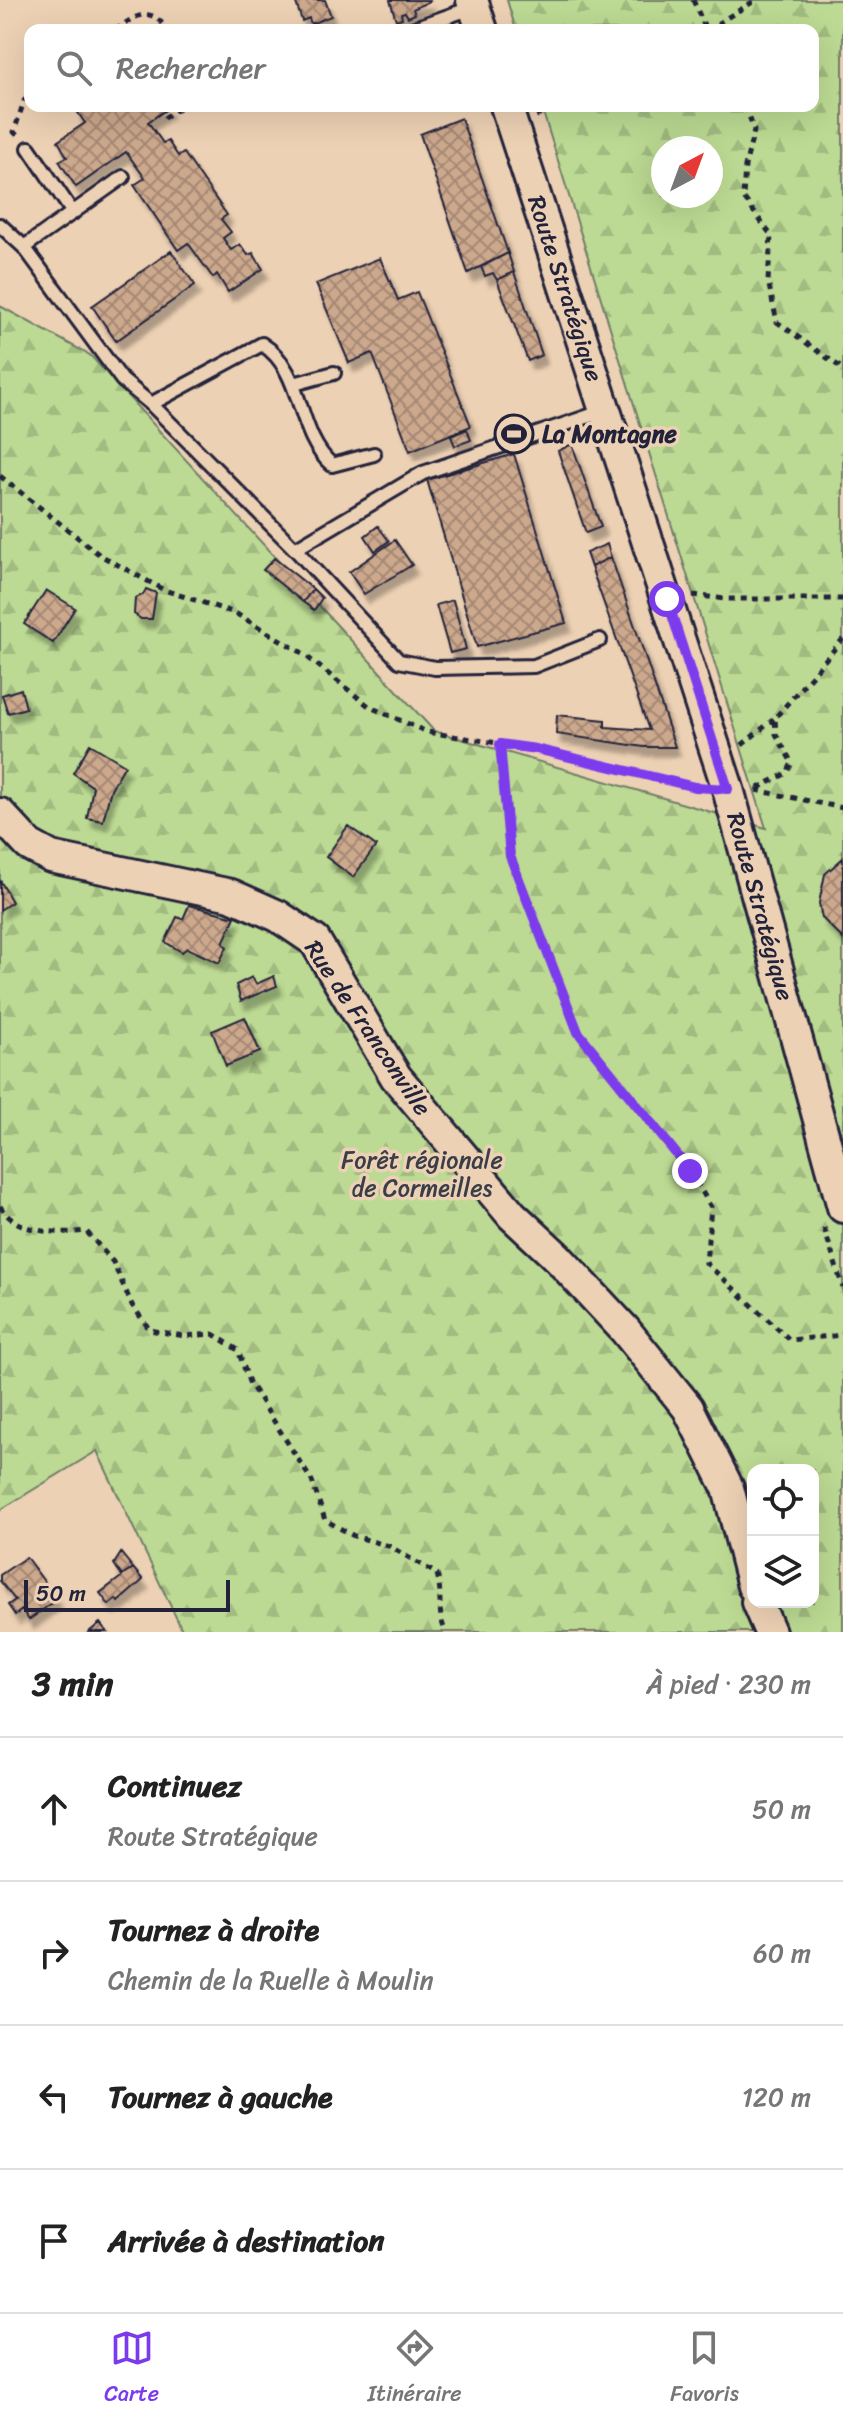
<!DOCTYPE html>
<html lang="fr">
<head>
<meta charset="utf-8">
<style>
	:root { --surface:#fff; --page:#f2f2f2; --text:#222; --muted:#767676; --line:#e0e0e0; --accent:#7c3aed }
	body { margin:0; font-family:Sriracha,sans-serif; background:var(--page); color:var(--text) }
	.controls { position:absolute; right:24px; bottom:24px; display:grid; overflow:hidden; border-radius:16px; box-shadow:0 8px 32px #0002 }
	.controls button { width:72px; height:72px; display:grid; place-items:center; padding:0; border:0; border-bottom:2px solid var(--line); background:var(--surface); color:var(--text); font:40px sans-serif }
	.compass { position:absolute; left:651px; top:136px; width:72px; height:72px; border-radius:50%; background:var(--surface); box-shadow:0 8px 32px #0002; rotate:41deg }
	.scale { position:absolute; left:24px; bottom:20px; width:206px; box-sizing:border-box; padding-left:8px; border:4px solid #22223b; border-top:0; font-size:22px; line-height:28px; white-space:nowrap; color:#22223b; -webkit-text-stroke:6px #edd1b4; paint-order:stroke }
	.stop { position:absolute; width:24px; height:24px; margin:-18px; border:6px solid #7c3aed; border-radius:50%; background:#fff }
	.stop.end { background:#7c3aed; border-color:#fff; box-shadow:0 2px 8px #0008 }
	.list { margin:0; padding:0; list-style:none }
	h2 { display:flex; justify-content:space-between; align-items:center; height:104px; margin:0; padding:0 32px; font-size:34px }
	h2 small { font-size:26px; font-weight:400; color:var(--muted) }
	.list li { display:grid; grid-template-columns:52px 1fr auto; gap:24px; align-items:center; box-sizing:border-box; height:144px; padding:0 32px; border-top:2px solid var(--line) }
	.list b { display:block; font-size:30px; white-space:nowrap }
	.list p { margin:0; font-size:26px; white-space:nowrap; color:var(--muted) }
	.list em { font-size:26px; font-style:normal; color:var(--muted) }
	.icon { flex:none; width:44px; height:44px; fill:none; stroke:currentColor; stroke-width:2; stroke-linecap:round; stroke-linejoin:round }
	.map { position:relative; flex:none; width:843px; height:1632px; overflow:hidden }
	.search { position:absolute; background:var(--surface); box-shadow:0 8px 32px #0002; left:24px; right:24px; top:24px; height:88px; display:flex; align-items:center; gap:20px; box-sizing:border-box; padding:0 28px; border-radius:16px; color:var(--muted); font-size:30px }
	.sheet { height:680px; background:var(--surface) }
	nav { display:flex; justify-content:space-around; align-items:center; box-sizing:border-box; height:112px; border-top:2px solid var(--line); background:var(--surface); font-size:22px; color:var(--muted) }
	nav a { display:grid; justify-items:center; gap:4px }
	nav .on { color:var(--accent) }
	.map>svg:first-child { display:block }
	.forest { fill:url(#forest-firs); stroke:#6f7e67; stroke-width:2; fill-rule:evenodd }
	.building { fill:url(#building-cross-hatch); stroke:#22223b; stroke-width:2; filter:url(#shadow) }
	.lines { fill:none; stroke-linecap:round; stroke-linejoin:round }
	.service-casing { stroke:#22223b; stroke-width:18 }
	.tertiary-casing { stroke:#22223b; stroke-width:36 }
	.path { stroke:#22223b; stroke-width:5; stroke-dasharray:6 6; stroke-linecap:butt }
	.service { stroke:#edd1b4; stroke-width:12 }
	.tertiary { stroke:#edd1b4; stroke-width:30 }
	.route { stroke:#7c3aed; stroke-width:10 }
	.labels { text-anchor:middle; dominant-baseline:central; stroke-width:7; stroke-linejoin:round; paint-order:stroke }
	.street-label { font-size:24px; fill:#22223b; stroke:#edd1b4 }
	.poi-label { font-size:24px; font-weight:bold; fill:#22223b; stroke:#edd1b4; text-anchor:start }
	.park-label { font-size:24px; fill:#393e48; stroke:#edd1b4 }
</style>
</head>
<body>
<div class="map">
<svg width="843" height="1632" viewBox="0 0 843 1632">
	<defs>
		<pattern id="forest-firs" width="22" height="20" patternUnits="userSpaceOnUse" patternTransform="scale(2)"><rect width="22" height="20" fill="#bcda93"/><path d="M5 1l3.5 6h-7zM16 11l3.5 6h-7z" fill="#a1bb80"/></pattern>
		<pattern id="building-cross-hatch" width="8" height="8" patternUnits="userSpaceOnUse" patternTransform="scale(2)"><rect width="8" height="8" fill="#cca88c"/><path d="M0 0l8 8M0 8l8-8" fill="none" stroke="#a58874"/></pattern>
		<filter id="shadow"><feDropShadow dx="5" dy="9" stdDeviation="2" flood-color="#0004"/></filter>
	</defs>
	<rect width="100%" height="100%" fill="#edd1b4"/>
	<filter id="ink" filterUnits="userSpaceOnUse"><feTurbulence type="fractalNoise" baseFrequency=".0125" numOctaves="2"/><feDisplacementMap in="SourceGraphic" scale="16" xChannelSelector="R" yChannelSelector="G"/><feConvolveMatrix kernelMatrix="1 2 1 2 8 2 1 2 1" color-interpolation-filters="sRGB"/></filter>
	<g filter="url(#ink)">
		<path class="forest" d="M507,0H843V1632H183L97,1451L0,1510V306L90,355L434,731L766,828L541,106H813V30H516ZM663,148H711V196H663ZM753,1470H813V1602H753Z"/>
		<path class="building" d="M295,0H325L331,16L311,24L309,18L302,21Z
			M390,0H429L430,1L413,9L415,14L408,17L405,12L401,13L402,18L396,20Z
			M82,106H166L167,109L148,122L163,143L168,141L178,156L184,153L227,215L221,219L231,232L223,238L231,250L240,244L248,255L253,253L263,269L228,292L217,274L213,278L188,243L178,250L134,185L145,178L126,152L76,187L59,161L67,157L58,141L85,123L76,110Z
			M461,118L508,253L468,273L420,134Z
			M171,251L195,285L116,341L92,306Z
			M508,253L514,272L497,280L493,273L485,276L481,267Z
			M380,258L398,300L417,292L471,426L410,451L372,353L349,363L316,284Z
			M514,272L542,355L528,361L497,280Z
			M467,429L471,440L455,446L451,436Z
			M572,444L601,527L586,533L558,451Z
			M514,454L566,623L477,647L427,480Z
			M378,526L389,541L375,551L365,536Z
			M395,540L412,565L364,594L349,572Z
			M607,544L611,557L591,567L586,553Z
			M611,557L643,650L675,747H644L556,734L557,715L605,720V727L649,730L591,567Z
			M274,558L313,589L303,602L263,570Z
			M146,589L156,593L152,619H141L134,614L135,598L143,595Z
			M313,589L322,598L314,610L303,602Z
			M46,590L75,608L53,643L24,624Z
			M453,600L466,649L450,653L436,605Z
			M21,689L26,708L8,713L2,695Z
			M90,744L125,765L111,789L103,821L87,818L93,787L73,773Z
			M348,826L376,846L353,877L326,857Z
			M843,858V939L822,918L819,903L825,874Z
			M0,880L12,902L0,910Z
			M189,905L235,917L223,943L227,947L219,963L187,948L182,952L165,942L177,917L183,919Z
			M274,976L277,986L241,1001L236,985L252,977L256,984Z
			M245,1017L260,1052L226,1066L212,1031Z
			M121,1553L133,1568L122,1576L114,1564Z
			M26,1557L57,1599L29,1620L22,1610L15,1615L8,1605L15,1600L0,1581V1575Z
			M133,1568L143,1580L118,1602L116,1599L109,1605L100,1593Z
			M100,1623L107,1632H89Z"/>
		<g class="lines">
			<g class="service-casing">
				<path id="service" d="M409,30L474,7
					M29,148L73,213
					M0,225L24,247L122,380L151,404L295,549L423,473L604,411
					M24,247L123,177
					M294,384L334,373
					M151,404L262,344C305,371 295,433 332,465L374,454
					M295,549L399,661L435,668L534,666L600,640"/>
			</g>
			<g class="tertiary-casing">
				<g id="tertiary">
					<path d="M472,0L482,30"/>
					<path id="s1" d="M506,106L728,789L843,1207"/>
					<path d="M0,814L29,845L51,857L231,895L278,916L315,941L396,1077L512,1215L557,1257L625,1330L688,1408L728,1488L753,1586"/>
					<path d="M757,1602L770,1632"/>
				</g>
			</g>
			<path class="path" d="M693,0L706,30
				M115,30C136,16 150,4 167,30
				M707,30L756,0
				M746,106L754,131L745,166L743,197L771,235L768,281L777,322L843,369
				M536,116L557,106
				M164,118L182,106
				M17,135L14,132L24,101L30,93
				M0,476L100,555L164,590L235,613L301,652L370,707L427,732L536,749L698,788
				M693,595L725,599H843
				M500,744L510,856L578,1032L690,1171L711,1207L706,1263L790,1340L843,1335
				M742,745L774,719
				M758,788L787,773L792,763L776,734L775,718L843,639
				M756,790L843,808
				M0,1206C16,1234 58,1234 86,1231L113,1262L132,1305L150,1330L184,1336L213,1334L238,1350L249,1382L312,1481L325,1520L354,1536L389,1546L437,1574C443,1595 436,1613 446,1632
				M824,1228L843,1288"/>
			<use href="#service" class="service"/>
			<use href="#tertiary" class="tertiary"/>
		</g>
	</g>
	<g class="lines" filter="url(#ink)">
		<path class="route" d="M667,599L728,789L695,787L536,749L500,744L510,856L578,1032L690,1171"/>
	</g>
	<defs>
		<g id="stadium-ring" transform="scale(2)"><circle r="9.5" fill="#edd1b4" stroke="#22223b" stroke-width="1.5"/><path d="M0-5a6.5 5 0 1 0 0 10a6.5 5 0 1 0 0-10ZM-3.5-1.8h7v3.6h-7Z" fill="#22223b"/></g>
	</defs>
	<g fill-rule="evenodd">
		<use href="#stadium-ring" x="514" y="434"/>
	</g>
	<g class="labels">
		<g class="street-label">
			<text stroke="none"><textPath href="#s1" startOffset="192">Route Stratégique</textPath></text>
			<text stroke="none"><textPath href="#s1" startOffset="840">Route Stratégique</textPath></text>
			<text transform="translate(368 1028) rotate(56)">Rue de Franconville</text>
		</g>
		<g class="poi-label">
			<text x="542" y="434">La Montagne</text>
		</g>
		<g class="park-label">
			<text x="422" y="1160">Forêt régionale<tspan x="422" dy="28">de Cormeilles</tspan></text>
		</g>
	</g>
</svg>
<div class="controls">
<button><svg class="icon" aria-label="locate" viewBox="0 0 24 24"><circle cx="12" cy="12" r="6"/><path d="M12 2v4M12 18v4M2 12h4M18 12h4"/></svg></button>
<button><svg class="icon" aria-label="layers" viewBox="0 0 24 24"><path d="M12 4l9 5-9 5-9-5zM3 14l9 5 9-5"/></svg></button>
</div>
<svg class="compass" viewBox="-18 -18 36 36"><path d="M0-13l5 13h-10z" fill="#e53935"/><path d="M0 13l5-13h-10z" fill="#767676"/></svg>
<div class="scale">50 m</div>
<div class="stop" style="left:667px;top:599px"></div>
<div class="stop end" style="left:690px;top:1171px"></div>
<div class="search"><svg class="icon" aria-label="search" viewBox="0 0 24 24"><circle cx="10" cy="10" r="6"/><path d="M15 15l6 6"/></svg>Rechercher</div>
</div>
<section class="sheet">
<h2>3 min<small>À pied · 230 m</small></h2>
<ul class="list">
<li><svg class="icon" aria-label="ahead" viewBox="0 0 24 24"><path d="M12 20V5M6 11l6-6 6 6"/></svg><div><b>Continuez</b><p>Route Stratégique</p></div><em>50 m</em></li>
<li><svg class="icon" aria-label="right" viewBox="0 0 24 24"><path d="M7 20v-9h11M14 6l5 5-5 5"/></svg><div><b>Tournez à droite</b><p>Chemin de la Ruelle à Moulin</p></div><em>60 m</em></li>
<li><svg class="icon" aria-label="left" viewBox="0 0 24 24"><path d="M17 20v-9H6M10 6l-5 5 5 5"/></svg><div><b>Tournez à gauche</b></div><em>120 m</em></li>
<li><svg class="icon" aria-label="arrive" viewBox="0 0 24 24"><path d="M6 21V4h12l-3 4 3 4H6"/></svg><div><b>Arrivée à destination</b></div></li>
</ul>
</section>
<nav>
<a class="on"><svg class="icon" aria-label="map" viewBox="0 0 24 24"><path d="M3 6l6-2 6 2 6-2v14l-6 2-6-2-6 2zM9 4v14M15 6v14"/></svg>Carte</a>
<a><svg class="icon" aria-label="directions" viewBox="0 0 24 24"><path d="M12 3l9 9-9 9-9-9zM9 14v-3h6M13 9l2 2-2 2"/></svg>Itinéraire</a>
<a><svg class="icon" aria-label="saved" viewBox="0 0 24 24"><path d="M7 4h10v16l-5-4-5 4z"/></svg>Favoris</a>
</nav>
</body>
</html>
